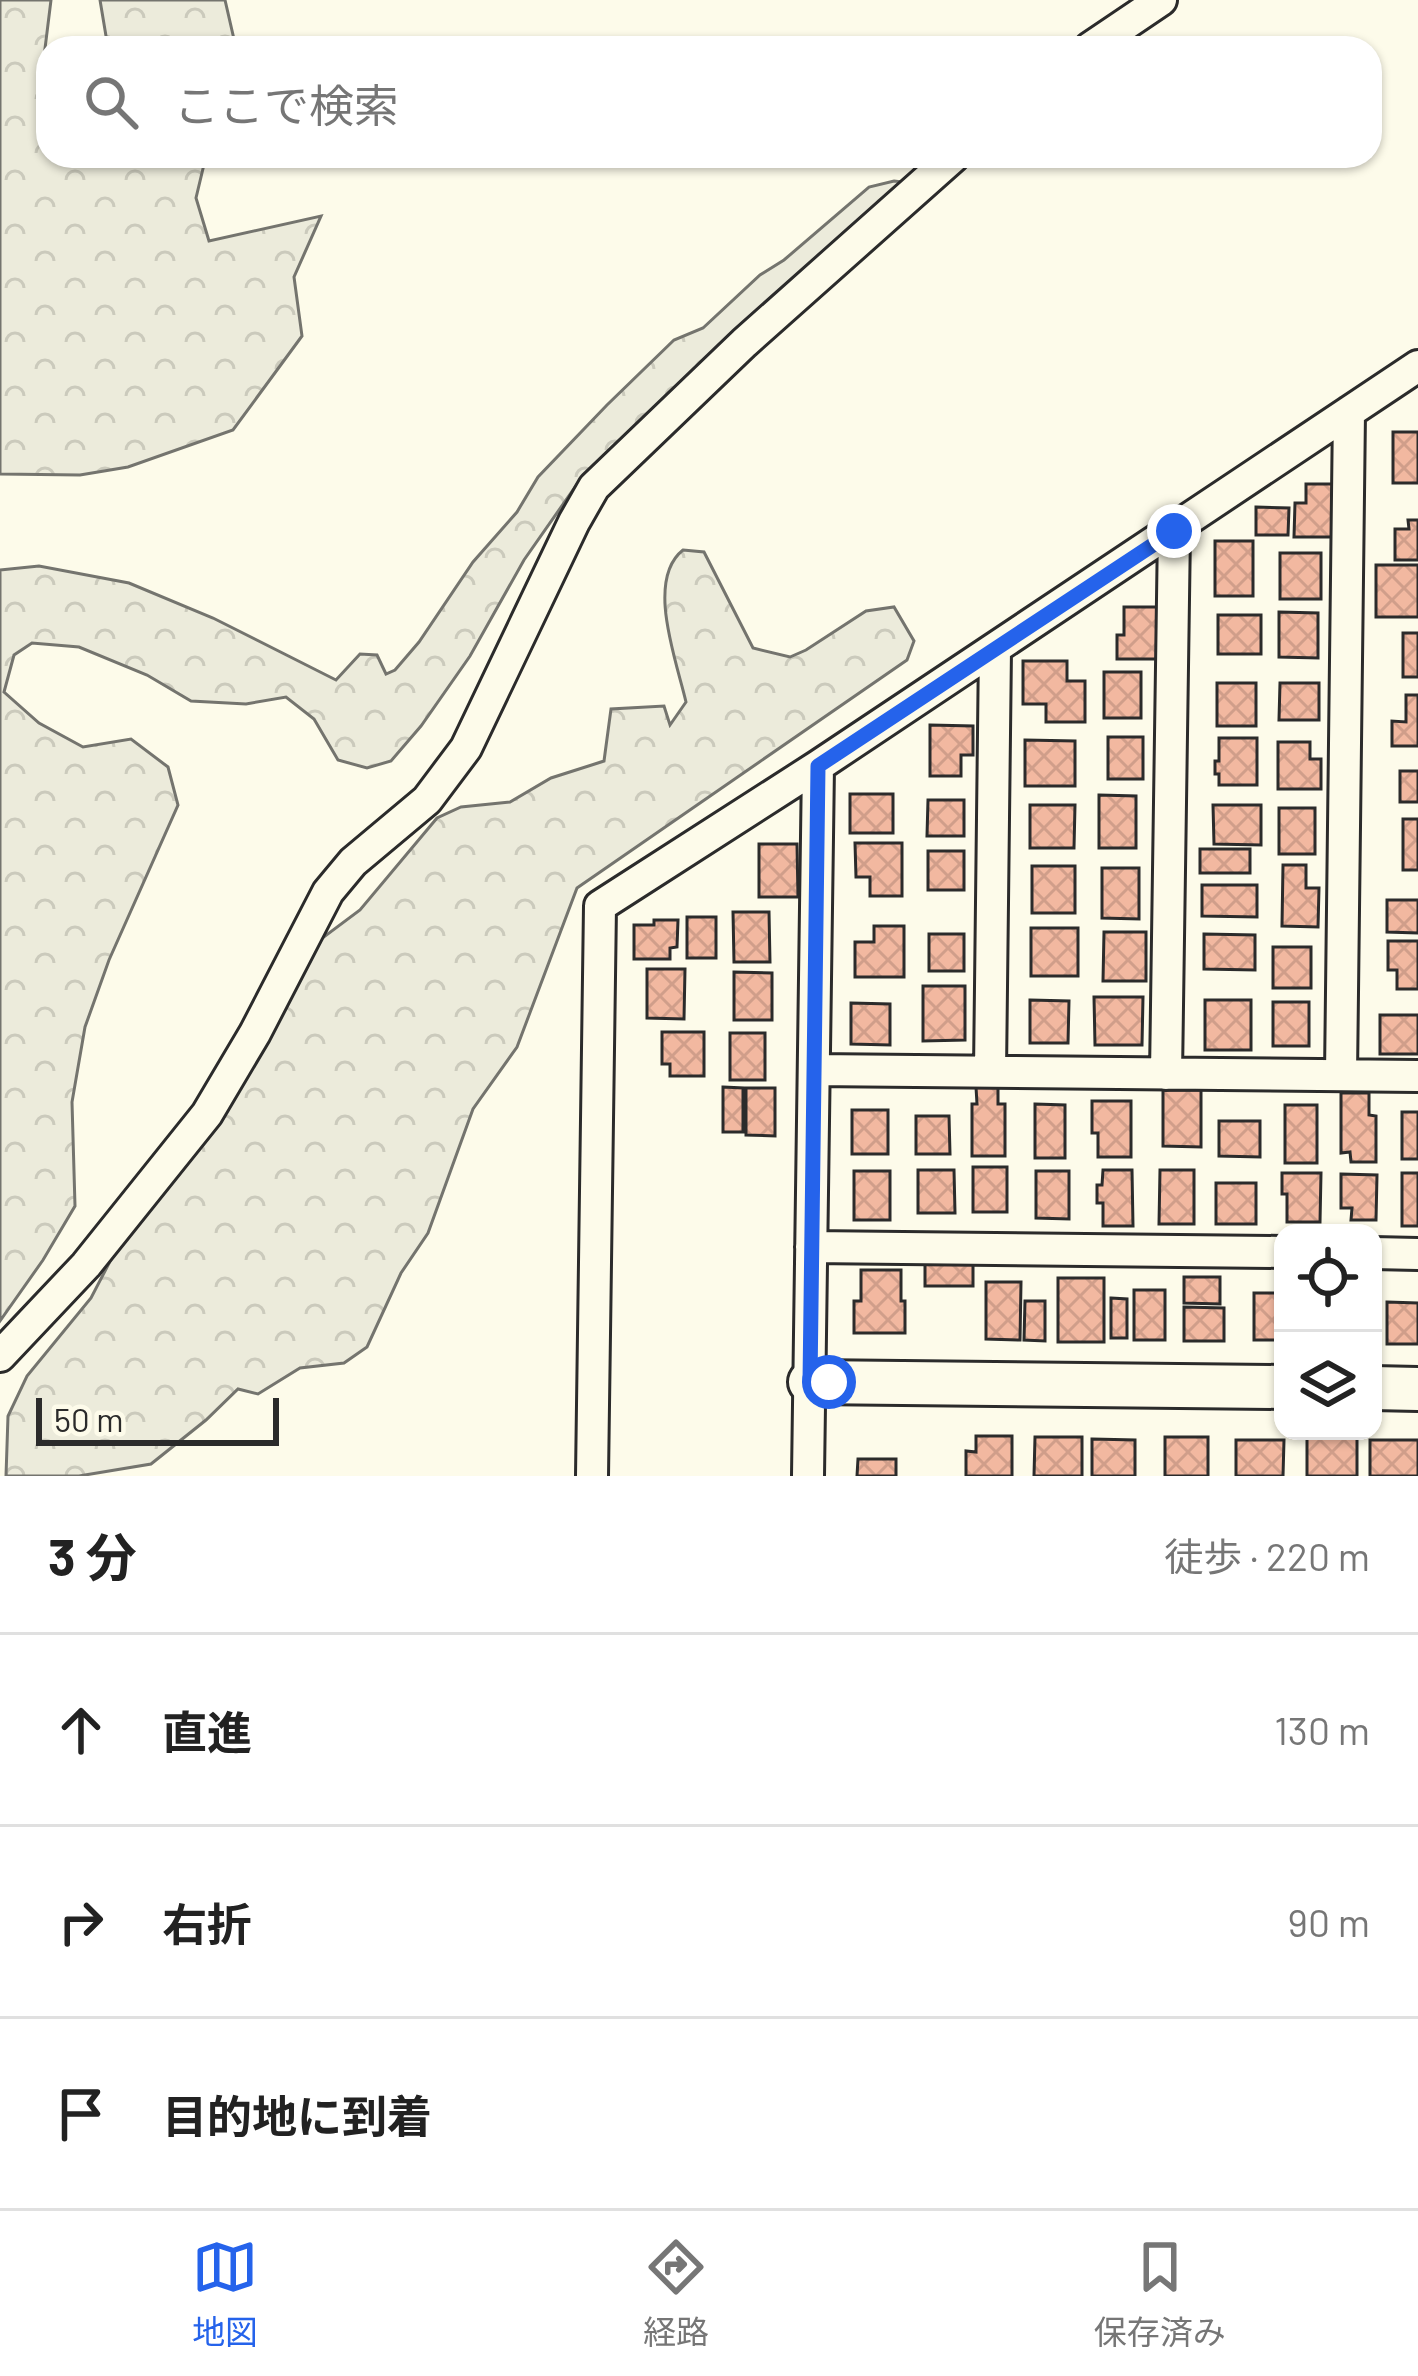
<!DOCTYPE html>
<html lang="ja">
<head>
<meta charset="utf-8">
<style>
	:root { --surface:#fff; --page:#f6f6f6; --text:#222; --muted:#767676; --line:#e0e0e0; --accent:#2563eb }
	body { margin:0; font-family:Barlow,"Noto Sans JP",sans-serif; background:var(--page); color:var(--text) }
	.controls { position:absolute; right:36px; bottom:36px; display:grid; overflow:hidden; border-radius:24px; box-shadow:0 3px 9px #0004 }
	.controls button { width:108px; height:108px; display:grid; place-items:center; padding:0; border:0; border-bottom:3px solid var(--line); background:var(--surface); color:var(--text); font:60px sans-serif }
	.scale { position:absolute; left:36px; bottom:30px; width:243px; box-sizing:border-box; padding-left:12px; border:6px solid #2b2b2b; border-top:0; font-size:33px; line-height:42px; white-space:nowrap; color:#2b2b2b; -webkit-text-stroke:9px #fdfbea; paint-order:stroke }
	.stop { position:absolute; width:36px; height:36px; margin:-27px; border:9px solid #2563eb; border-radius:50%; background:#fff }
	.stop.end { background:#2563eb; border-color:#fff; box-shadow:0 3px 12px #0008 }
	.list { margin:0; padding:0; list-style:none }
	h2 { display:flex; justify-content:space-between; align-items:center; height:156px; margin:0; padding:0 48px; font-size:51px }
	h2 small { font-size:39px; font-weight:400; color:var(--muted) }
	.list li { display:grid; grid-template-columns:78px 1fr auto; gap:36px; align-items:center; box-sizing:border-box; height:192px; padding:0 48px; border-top:3px solid var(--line) }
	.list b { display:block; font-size:45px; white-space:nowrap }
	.list em { font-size:39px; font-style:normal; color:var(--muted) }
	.icon { flex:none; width:66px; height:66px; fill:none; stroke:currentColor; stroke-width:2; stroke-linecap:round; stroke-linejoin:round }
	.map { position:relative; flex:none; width:1418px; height:1476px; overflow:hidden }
	.search { position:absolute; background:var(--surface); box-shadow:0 3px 9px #0004; left:36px; right:36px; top:36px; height:132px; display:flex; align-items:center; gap:30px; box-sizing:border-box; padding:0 42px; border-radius:36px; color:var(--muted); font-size:45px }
	.sheet { height:732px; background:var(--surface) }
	nav { display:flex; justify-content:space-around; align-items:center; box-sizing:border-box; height:168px; border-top:3px solid var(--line); background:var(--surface); font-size:33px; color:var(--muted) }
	nav a { display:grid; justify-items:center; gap:6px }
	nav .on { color:var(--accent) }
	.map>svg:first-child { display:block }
	.forest { fill:url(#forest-crowns); stroke:#74746e; stroke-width:3 }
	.building { fill:url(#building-cross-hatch); stroke:#2b2b2b; stroke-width:3 }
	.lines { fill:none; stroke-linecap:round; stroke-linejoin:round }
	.street-casing { stroke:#2b2b2b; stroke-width:36 }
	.secondary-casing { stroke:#2b2b2b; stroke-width:48 }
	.street { stroke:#fdfbea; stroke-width:30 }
	.secondary { stroke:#fdfbea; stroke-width:42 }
	.route { stroke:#2563eb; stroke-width:15 }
</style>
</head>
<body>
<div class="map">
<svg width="1418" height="1476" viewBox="0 0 1418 1476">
	<defs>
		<pattern id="forest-crowns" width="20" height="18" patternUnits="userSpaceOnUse" patternTransform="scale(3)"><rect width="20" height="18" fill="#ecebdb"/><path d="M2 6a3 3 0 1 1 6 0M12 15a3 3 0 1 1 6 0" fill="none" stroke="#cbcabc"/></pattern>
		<pattern id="building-cross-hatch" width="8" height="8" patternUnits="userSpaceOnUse" patternTransform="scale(3)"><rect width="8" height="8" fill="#f2b8a0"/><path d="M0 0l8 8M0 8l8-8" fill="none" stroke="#d09e8a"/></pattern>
	</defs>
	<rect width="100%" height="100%" fill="#fdfbea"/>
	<path class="forest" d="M0,0H51L41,81L48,123V156H78L83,160L100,156H206L196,198L209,241L321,216L294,277L302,336L233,430L128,467L80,475L0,474Z
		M100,0H225L236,48H108Z
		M894,181L903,182L905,194L580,480L524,560L470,656L421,726L391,761L367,768L338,760L314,719L286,697L246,704L191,701L147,675L79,647L32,643L14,655L4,692L39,723L83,747L131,739L168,767L178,805L109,960L85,1027L72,1102L75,1206L43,1260L0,1321V570L39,566L129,583L213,618L336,680L360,654L377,655L386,674L395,670L419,642L473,562L517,512L538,477L607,405L674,340L703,328L760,275L784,260L869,187Z
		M683,550L704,552L753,648L790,657L806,650L866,611L894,607L914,641L907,660L577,888L517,1047L473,1109L428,1233L401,1273L367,1347L344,1363L300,1368L258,1394L238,1389L206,1420L151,1464L79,1476H6L8,1416L27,1376L91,1298L132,1219L246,1022L321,939L360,910L437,818L461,807L510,802L551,778L604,761L611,709L664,706L670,725L686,702C677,662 645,580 683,550Z"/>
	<path class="building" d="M1393,432H1418V483H1393Z
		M1306,484H1337V537H1294L1295,503H1306Z
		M1256,507L1289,508L1288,535H1256Z
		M1408,520H1418V560H1395V529H1409Z
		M1215,541H1253V596H1215Z
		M1280,553H1321V599H1280Z
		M1376,565H1418V617H1376Z
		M1124,607H1158V659H1117V635H1124Z
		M1279,612L1318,613V658L1279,657Z
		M1218,615H1261V654H1218Z
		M1403,633H1418V677H1403Z
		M1023,661H1067V681H1085V722H1046V704H1023Z
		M1104,672H1141V718H1104Z
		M1217,683H1256V726H1217Z
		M1280,683H1319V720H1279Z
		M1406,695H1418V746H1392V721L1406,722Z
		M930,725L973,726V755H961V776H930Z
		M1108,737H1143V779H1108Z
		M1219,738H1257V785H1219V774H1215V761H1219Z
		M1025,740L1075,741V786H1025Z
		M1278,742H1310V759H1321V789H1278Z
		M1400,771H1418V802H1400Z
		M850,794H893V833H850Z
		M1099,795L1136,796V848H1099Z
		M928,800H964V836H927Z
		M1030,805H1075L1074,848H1030Z
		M1213,805H1261V845L1214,844Z
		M1279,808H1315V854H1279Z
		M1403,819H1418V870H1403Z
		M855,843H902V896H870V877H856Z
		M759,844H797L798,897H759Z
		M1200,849H1250V873H1200Z
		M928,851H964V890H928Z
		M1283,865H1306V888H1319L1318,927L1282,926Z
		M1032,866H1075V913H1032Z
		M1102,868H1139V919L1102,918Z
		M1202,885H1257V917L1202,916Z
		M1387,900H1418V933L1387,932Z
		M733,912H769L770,962H734Z
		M687,917H716V958H687Z
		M654,920H678L677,947L670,948V959H634V925H654Z
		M874,926H904V977H855V942H874Z
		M1031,928H1078V976H1031Z
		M1104,932H1146V981H1103Z
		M929,934H964V971H929Z
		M1204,934L1255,935V970L1204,969Z
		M1388,941H1418V989H1397V970H1388Z
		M1273,947H1311V988H1273Z
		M647,969H685L684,1019L647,1018Z
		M734,972L772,973V1020H734Z
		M923,986H965V1040L923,1041Z
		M1094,997H1143L1142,1045H1095Z
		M1030,1000L1069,1001L1068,1043H1030Z
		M1205,1000H1251V1050H1205Z
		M1273,1002H1309V1046H1273Z
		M851,1003L890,1004V1045L851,1044Z
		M1380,1015H1418V1054H1380Z
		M662,1032H704V1076H670V1064H662Z
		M730,1033H765V1080H730Z
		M723,1087L743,1088V1132H723Z
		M976,1087H998V1104H1005V1156H972V1104H977Z
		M746,1088H775V1136L746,1135Z
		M1163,1090H1201V1147L1163,1146Z
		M1341,1093H1369V1115L1376,1116V1162H1351L1350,1152L1341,1153Z
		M1092,1101H1131V1157H1098V1133H1092Z
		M1035,1104L1065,1105V1158H1035Z
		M1285,1105H1317V1163H1285Z
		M852,1110H888V1154H852Z
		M1402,1112H1418V1159H1402Z
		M916,1116H949L950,1154H916Z
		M1219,1121H1260V1157L1219,1156Z
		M973,1167H1007V1212H973Z
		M918,1170H954L955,1213H918Z
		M1103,1170H1132L1133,1226H1103V1203H1097V1185H1102Z
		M1160,1170H1194V1224H1159Z
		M854,1171H890V1220H854Z
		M1036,1171H1069V1219L1036,1218Z
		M1282,1173H1321L1320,1222H1287V1194H1282Z
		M1402,1173H1418V1226H1402Z
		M1341,1174L1377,1175L1376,1220H1351L1352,1208H1341Z
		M1216,1183H1256V1224H1216Z
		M925,1261H973V1286H925Z
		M861,1270H901V1301H905V1333H854V1301H861Z
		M1184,1277H1220V1304L1184,1303Z
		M1058,1278H1104V1342H1058Z
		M986,1282H1021L1020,1340L986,1339Z
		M1134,1290H1165V1340H1134Z
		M1254,1293H1283V1340H1254Z
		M1111,1298L1127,1299V1338H1111Z
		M1025,1301H1045V1341L1024,1340Z
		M1387,1302L1418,1303V1344H1387Z
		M1184,1307L1224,1308V1341H1184Z
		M1307,1434L1357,1435V1476H1307Z
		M976,1436H1012V1476H966V1451L976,1452Z
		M1035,1437H1082V1476H1034Z
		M1165,1437H1208V1476H1165Z
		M1092,1439L1135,1440V1476H1092Z
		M1236,1440H1284L1283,1476H1236Z
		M1370,1440H1418V1476H1370Z
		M858,1459H896V1476H857Z"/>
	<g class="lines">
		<g class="street-casing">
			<path id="street" d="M1090,48L1161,0
				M814,1070L1418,1076
				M990,1071L995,649
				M1166,1074L1174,531
				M1341,1075L1349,412
				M811,1247L1283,1252
				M1373,1253L1418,1254
				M0,1356L86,1265L207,1114L255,1033L328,892L353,862L427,800L466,748L574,522L594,487L744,343L954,156
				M592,1476L600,906L818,766L1418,366
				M808,1476L818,766"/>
		</g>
		<g class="secondary-casing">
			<path id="secondary" d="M810,1382L1283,1387
				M1373,1388L1418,1389"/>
		</g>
		<use href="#street" class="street"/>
		<use href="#secondary" class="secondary"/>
	</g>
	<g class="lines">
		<path class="route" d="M829,1382H810L818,766L1174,531"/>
	</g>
</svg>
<div class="controls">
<button><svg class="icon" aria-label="locate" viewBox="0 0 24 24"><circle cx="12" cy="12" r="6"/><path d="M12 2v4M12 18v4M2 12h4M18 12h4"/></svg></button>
<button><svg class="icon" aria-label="layers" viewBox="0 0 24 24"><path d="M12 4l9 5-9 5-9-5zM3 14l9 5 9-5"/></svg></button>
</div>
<div class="scale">50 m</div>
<div class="stop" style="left:829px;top:1382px"></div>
<div class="stop end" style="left:1174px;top:531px"></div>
<div class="search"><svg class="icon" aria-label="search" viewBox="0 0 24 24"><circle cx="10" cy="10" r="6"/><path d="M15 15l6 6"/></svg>ここで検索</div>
</div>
<section class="sheet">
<h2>3 分<small>徒歩 · 220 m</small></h2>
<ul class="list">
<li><svg class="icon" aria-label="ahead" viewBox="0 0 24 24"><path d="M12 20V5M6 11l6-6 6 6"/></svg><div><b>直進</b></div><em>130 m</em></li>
<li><svg class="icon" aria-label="right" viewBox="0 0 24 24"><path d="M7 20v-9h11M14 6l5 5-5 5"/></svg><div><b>右折</b></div><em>90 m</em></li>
<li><svg class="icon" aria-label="arrive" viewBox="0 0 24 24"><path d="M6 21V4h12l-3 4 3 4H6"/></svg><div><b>目的地に到着</b></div></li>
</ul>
</section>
<nav>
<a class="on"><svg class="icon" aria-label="map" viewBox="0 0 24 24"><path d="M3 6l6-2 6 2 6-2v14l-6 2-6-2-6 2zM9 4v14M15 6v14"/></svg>地図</a>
<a><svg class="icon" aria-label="directions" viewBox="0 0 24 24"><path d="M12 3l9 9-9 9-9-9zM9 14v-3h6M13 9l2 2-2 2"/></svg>経路</a>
<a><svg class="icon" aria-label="saved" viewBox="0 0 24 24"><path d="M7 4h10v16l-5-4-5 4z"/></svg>保存済み</a>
</nav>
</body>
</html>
